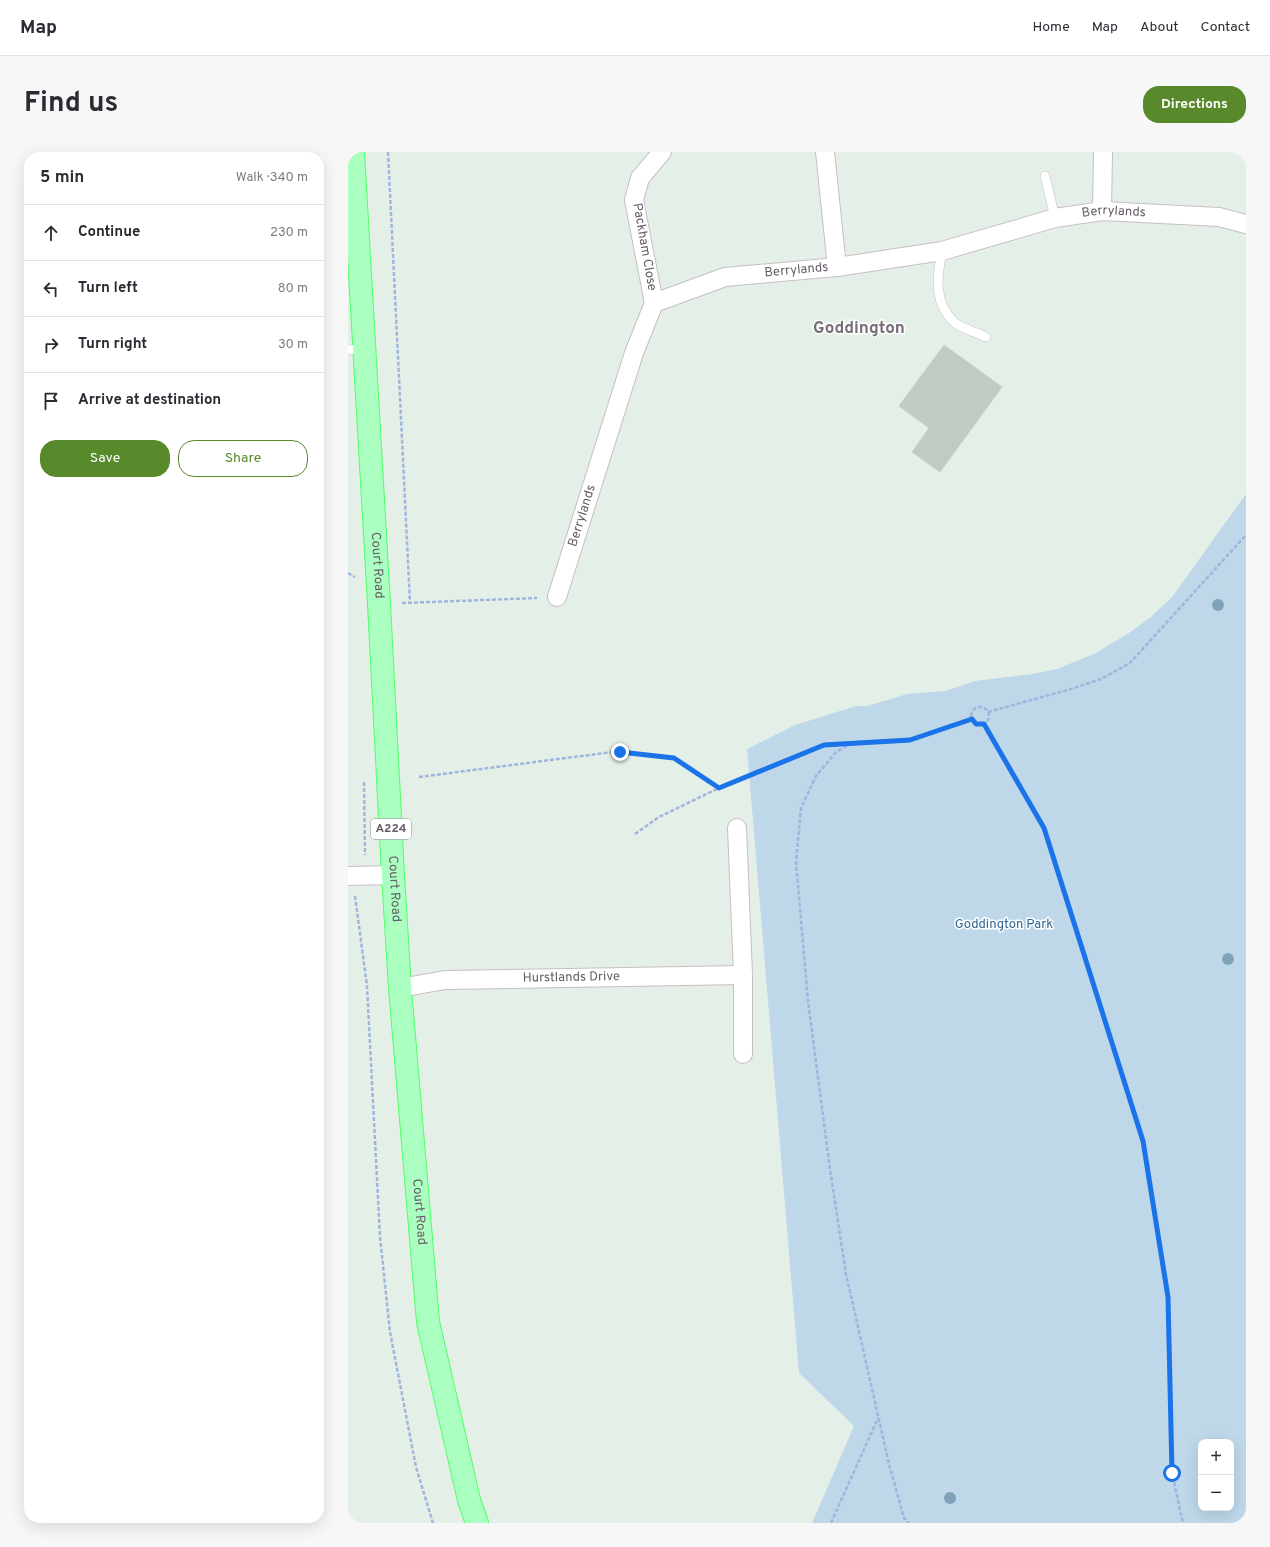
<!DOCTYPE html>
<html lang="en">
<head>
<meta charset="utf-8">
<style>
	:root { --surface:#fff; --page:#f7f7f7; --text:#2b2b33; --muted:#7c7c81; --line:#e1e1e2; --accent:#58892a }
	body { margin:0; font-family:Overpass,sans-serif; background:var(--page); color:var(--text) }
	.controls { position:absolute; right:12px; bottom:12px; display:grid; overflow:hidden; border-radius:8px; box-shadow:0 4px 16px #0002 }
	.controls button { width:36px; height:36px; display:grid; place-items:center; padding:0; border:0; border-bottom:1px solid var(--line); background:var(--surface); color:var(--text); font:20px sans-serif }
	.stop { position:absolute; width:12px; height:12px; margin:-9px; border:3px solid #1a73e8; border-radius:50%; background:#fff }
	.stop.end { background:#1a73e8; border-color:#fff; box-shadow:0 1px 4px #0008 }
	.list { margin:0; padding:0; list-style:none }
	h2 { display:flex; justify-content:space-between; align-items:center; height:52px; margin:0; padding:0 16px; font-size:17px }
	h2 small { font-size:13px; font-weight:400; color:var(--muted) }
	.list li { display:grid; grid-template-columns:26px 1fr auto; gap:12px; align-items:center; box-sizing:border-box; height:56px; padding:0 16px; border-top:1px solid var(--line) }
	.list b { display:block; font-size:15px; white-space:nowrap }
	.list em { font-size:13px; font-style:normal; color:var(--muted) }
	.actions { display:flex; gap:8px; padding:12px 16px }
	.actions a { flex:1; padding:9px 0; border:1px solid var(--accent); border-radius:16px; text-align:center; font-size:14px; color:var(--accent) }
	.actions .main { background:var(--accent); color:#fff }
	.icon { flex:none; width:22px; height:22px; fill:none; stroke:currentColor; stroke-width:2; stroke-linecap:round; stroke-linejoin:round }
	.map { position:relative; flex:none; width:898px; height:1371px; overflow:hidden; border-radius:16px }
	header { display:flex; align-items:center; gap:24px; box-sizing:border-box; height:56px; padding:0 20px; background:var(--surface); border-bottom:1px solid var(--line) }
	header strong { font-size:19px }
	nav { display:flex; gap:22px; margin-inline-start:auto; font-size:14px }
	.intro { display:flex; align-items:center; justify-content:space-between; box-sizing:border-box; height:96px; padding:0 24px }
	h1 { margin:0; font-size:28px }
	.button { padding:10px 18px; border-radius:16px; background:var(--accent); color:#fff; font-size:14px; font-weight:700 }
	main { display:flex; gap:24px; padding:0 24px }
	aside { flex:1; background:var(--surface); border-radius:16px; box-shadow:0 4px 16px #0002 }
	.map>svg:first-child { display:block }
	.green { fill:#bed8ea; fill-rule:evenodd }
	.building { fill:#c1cbc2; stroke:#c2d6c4 }
	.lines { fill:none; stroke-linecap:round; stroke-linejoin:round }
	.lane-casing { stroke:#c7bec6; stroke-width:10 }
	.street-casing { stroke:#c7bec6; stroke-width:20 }
	.primary-casing { stroke:#4fff68; stroke-width:24 }
	.path { stroke:#a0b4de; stroke-width:2.5; stroke-dasharray:4 2; stroke-linecap:butt }
	.lane { stroke:#fff; stroke-width:9 }
	.street { stroke:#fff; stroke-width:18 }
	.primary { stroke:#abffc1; stroke-width:22 }
	.tree { fill:#80a3b9 }
	.route { stroke:#1a73e8; stroke-width:5 }
	.labels { text-anchor:middle; dominant-baseline:central; stroke-width:3; stroke-linejoin:round; paint-order:stroke }
	.shield { fill:#fff; stroke:#948d95; stroke-width:1 }
	.shield-label { font-size:12px; font-weight:bold; fill:#665c67 }
	.street-label { font-size:13px; fill:#665c67; stroke:#fff }
	.park-label { font-size:13px; fill:#2e6493; stroke:#fff }
	.district-label { font-size:17px; font-weight:bold; fill:#786d79; stroke:#fff }
</style>
</head>
<body>
<header>
<strong>Map</strong>
<nav><a>Home</a><a>Map</a><a>About</a><a>Contact</a></nav>
</header>
<div class="intro"><h1>Find us</h1><a class="button">Directions</a></div>
<main>
<aside>
<h2>5 min<small>Walk · 340 m</small></h2>
<ul class="list">
<li><svg class="icon" aria-label="ahead" viewBox="0 0 24 24"><path d="M12 20V5M6 11l6-6 6 6"/></svg><div><b>Continue</b></div><em>230 m</em></li>
<li><svg class="icon" aria-label="left" viewBox="0 0 24 24"><path d="M17 20v-9H6M10 6l-5 5 5 5"/></svg><div><b>Turn left</b></div><em>80 m</em></li>
<li><svg class="icon" aria-label="right" viewBox="0 0 24 24"><path d="M7 20v-9h11M14 6l5 5-5 5"/></svg><div><b>Turn right</b></div><em>30 m</em></li>
<li><svg class="icon" aria-label="arrive" viewBox="0 0 24 24"><path d="M6 21V4h12l-3 4 3 4H6"/></svg><div><b>Arrive at destination</b></div></li>
</ul>
<div class="actions"><a class="main">Save</a><a>Share</a></div>
</aside>
<div class="map">
<svg width="898" height="1371" viewBox="0 0 898 1371">
	<rect width="100%" height="100%" fill="#e4f0e7"/>
	<path class="green" d="M898,342V1371H464L506,1274L451,1221L399,597L447,573L508,554H519L559,542L597,539L627,529L685,522L709,517L748,501L781,481L803,465L824,445ZM853,1290H883V1356H853Z"/>
	<path class="building" d="M596,193L654,235L592,320L564,300L581,276L551,254Z"/>
	<g class="lines">
		<g class="lane-casing">
			<path id="lane" d="M697,24L707,66
				M594,99C589,124 585,151 607,171C613,176 630,181 638,185
				M0,198L17,196"/>
		</g>
		<g class="street-casing">
			<g id="street">
				<path d="M477,0L489,115"/>
				<path d="M754,59L755,0"/>
				<path d="M306,151L286,48L292,26L314,0"/>
				<path id="s1" d="M209,445L286,201L306,151L377,125L489,115L594,99L707,66L754,59L871,65L898,72"/>
				<path d="M389,676L395,823V902"/>
				<path d="M0,724L45,723"/>
				<path id="s2" d="M52,836L97,828L395,823"/>
			</g>
		</g>
		<g class="primary-casing">
			<g id="primary">
				<path id="s3" d="M5,0L31,452L45,723L52,836L80,1170L121,1348L129,1371"/>
			</g>
		</g>
		<path class="path" d="M40,0L62,451
			M0,421L7,425
			M54,451L189,446
			M623 564a9 9 0 1 1 18 0a9 9 0 1 1-18 0Z
			M640,560L723,537L753,527L782,511L898,383
			M636,572L696,676L795,989L820,1145L824,1321L835,1371
			M504,591L488,600L468,624L453,656L448,710L460,849L482,1017L498,1122L541,1312L556,1366L561,1371
			M71,625L272,599L326,607L371,636L476,593L562,588L624,567
			M16,630L17,703
			M287,682L311,665L371,636
			M7,744L19,834L32,1085L42,1180L68,1315L85,1371
			M483,1371L530,1266
			M890,1371L898,1370"/>
		<use href="#lane" class="lane"/>
		<use href="#street" class="street"/>
		<use href="#primary" class="primary"/>
	</g>
	<g class="tree">
		<circle cx="870" cy="453" r="6"/>
		<circle cx="880" cy="807" r="6"/>
		<circle cx="602" cy="1346" r="6"/>
	</g>
	<g class="lines">
		<path class="route" d="M272,600L326,606L371,636L476,593L562,588L624,567L628,572H636L696,676L795,989L820,1145L824,1321"/>
	</g>
	<g class="labels">
		<rect class="shield" x="23" y="667" width="40" height="20" rx="3"/>
		<g class="shield-label">
			<text x="43" y="677">A224</text>
		</g>
		<g class="street-label">
			<text stroke="none"><textPath href="#s1" startOffset="781">Berrylands</textPath></text>
			<text transform="translate(296 95) rotate(80)">Packham Close</text>
			<text stroke="none"><textPath href="#s1" startOffset="457">Berrylands</textPath></text>
			<text stroke="none"><textPath href="#s1" startOffset="85">Berrylands</textPath></text>
			<text stroke="none"><textPath href="#s3" startOffset="414">Court Road</textPath></text>
			<text stroke="none"><textPath href="#s3" startOffset="738">Court Road</textPath></text>
			<text stroke="none"><textPath href="#s2" startOffset="172">Hurstlands Drive</textPath></text>
			<text stroke="none"><textPath href="#s3" startOffset="1062">Court Road</textPath></text>
		</g>
		<g class="park-label">
			<text x="656" y="773">Goddington Park</text>
		</g>
		<g class="district-label">
			<text x="511" y="177">Goddington</text>
		</g>
	</g>
</svg>
<div class="controls">
<button>+</button>
<button>−</button>
</div>
<div class="stop" style="left:824px;top:1321px"></div>
<div class="stop end" style="left:272px;top:600px"></div>
</div>
</main>
</body>
</html>
